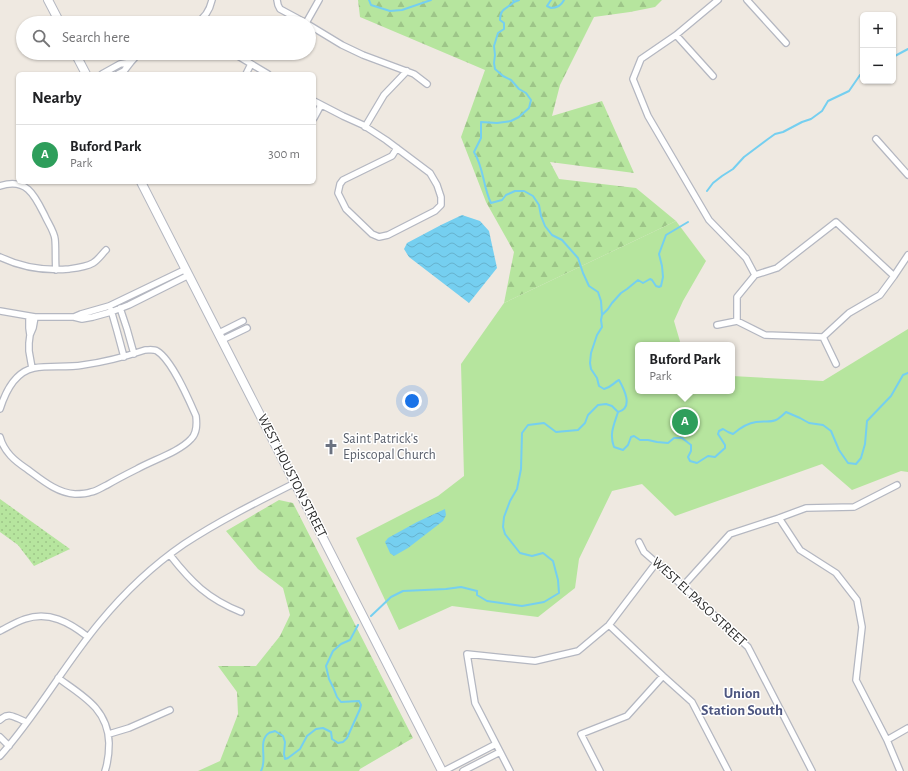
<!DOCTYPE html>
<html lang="en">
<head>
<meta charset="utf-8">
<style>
	:root { --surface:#fff; --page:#f2f2f2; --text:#202124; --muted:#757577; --line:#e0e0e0; --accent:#ea580c }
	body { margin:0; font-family:"Alegreya Sans",sans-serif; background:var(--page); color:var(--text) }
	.controls { position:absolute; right:12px; top:12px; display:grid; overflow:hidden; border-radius:6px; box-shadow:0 1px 3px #0004 }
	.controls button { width:36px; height:36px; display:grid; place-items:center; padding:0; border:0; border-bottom:1px solid var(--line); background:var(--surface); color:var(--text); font:20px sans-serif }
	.you { position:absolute; left:412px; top:401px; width:14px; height:14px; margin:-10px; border:3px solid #fff; border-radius:50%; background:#1a73e8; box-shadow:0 0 0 6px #1a73e833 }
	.badge { display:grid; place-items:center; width:26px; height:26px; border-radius:50%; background:var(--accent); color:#fff; font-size:13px; font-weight:700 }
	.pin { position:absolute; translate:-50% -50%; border:2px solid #fff; box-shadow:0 1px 4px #0006 }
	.popup { position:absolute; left:635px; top:342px; width:100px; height:52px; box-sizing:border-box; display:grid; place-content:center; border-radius:6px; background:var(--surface); filter:drop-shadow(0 1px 3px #0005); font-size:13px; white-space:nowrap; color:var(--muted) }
	.popup b { font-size:15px; color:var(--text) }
	.popup::after { content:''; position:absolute; left:50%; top:100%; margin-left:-8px; border:8px solid transparent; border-top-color:var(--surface) }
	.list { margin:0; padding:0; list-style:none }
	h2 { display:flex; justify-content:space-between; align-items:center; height:52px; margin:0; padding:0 16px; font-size:17px }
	h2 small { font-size:13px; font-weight:400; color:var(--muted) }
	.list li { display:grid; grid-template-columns:26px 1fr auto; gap:12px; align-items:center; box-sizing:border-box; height:60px; padding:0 16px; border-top:1px solid var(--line) }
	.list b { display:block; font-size:15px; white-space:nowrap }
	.list p { margin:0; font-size:13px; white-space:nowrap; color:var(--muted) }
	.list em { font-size:13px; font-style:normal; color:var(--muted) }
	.icon { flex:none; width:22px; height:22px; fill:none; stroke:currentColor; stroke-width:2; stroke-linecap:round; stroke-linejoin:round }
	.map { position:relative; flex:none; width:908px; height:771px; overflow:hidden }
	.search { position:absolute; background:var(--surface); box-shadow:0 1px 3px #0004; left:16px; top:16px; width:300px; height:44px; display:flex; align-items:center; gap:10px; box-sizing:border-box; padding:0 14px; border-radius:22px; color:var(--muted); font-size:15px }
	.panel { position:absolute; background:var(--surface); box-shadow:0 1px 3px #0004; left:16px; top:72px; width:300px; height:112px; border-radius:6px }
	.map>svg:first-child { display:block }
	.grass { fill:url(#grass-dots) }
	.forest { fill:url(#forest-firs) }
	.park { fill:#b6e59e }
	.water { fill:url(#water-waves) }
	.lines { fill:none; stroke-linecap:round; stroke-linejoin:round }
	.stream { stroke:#75cff0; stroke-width:2 }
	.minor-casing { stroke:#b4b7c1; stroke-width:8 }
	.secondary-casing { stroke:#b4b7c1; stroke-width:10 }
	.minor { stroke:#fff; stroke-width:5.5 }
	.secondary { stroke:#fff; stroke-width:8 }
	.labels { text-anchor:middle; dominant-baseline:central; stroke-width:3; stroke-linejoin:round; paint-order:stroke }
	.worship-label { font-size:14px; fill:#5b616d; stroke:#fff; text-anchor:start }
	.street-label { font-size:14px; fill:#2e2e2e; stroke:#fff }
	.neighbourhood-label { font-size:15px; font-weight:bold; fill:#4d5680; stroke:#fff }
</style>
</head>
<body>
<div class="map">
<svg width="908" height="771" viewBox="0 0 908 771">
	<defs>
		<pattern id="grass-dots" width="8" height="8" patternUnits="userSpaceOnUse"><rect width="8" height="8" fill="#b6e59e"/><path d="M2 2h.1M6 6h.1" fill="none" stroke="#9dc588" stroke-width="1.8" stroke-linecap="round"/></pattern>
		<pattern id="forest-firs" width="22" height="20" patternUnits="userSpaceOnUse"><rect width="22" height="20" fill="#b6e59e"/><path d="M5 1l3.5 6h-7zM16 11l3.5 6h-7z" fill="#9dc588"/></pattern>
		<pattern id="water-waves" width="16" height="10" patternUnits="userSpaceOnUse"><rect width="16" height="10" fill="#75cff0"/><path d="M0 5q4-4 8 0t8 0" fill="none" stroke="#66b2ce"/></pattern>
	</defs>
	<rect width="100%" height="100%" fill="#efe9e1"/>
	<path class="grass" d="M0,499L70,549L34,566L18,545L0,532Z"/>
	<path class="forest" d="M358,0H662L655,7L630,12L594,17L560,85L552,116L602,101L634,173L550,162L559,179L636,188L676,221L504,303L514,252L486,202L461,137L485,70L360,17Z
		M279,500L293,503L413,738L360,769L359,771H198L220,761L238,714L237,692L218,666H256L280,636L290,615L283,588L258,569L226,531Z"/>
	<path class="park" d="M676,221L706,261L683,301L674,321L681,345H638V391H732V376L823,381L908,329V472L901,471L852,490L822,464L675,516L642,484L612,491L579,559L575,588L538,617L452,606L399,630L356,538L438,496L464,476L461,364L504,303Z"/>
	<path class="water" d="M462,215L480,221L489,231L497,268L469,303L409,257L404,249L407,243L441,225Z
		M445,509L446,515L443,521L408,548L394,556L390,553L385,542L388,538L417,522Z"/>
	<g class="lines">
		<path class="stream" d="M369,0L371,5L390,11L402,10L431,0
			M551,0L547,6L551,8C557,8 561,6 564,0
			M514,2L519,0
			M893,57L908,49
			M707,191L713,183L722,176L733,169L744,157L768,139L775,134L783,132L802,122L811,119L822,111L828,101L849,91L860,75L863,73
			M602,315L608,309L612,303L621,293L627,289L638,280L643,283L650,279L652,280L656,286L659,287L661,286L663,277L662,266L659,254L666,235L688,222
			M618,412C614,425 609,434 614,447L623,450L628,445L631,437L634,436L640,440H648L657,442L668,443L674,438H682L691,445V451L688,457L690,461L697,463L708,456L715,457L725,448V445L718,434L719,431L723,429L728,432L733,434C740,428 747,423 756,422C772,420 773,425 786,412L800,418L809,423L823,425L831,431L839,450L848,463L856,464L861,458L865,444L867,421L891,396L903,375L908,373
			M371,616L391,597L403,591L446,589L461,587L477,591V595L487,601L522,606L544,602L559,593L558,580L553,561L543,553L532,556L520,553L505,534L503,527L504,517L510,501L517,489L521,469L522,433L528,425L544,423L556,432L578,430L585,423L588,415L598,405L606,404L612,406L618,412C634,408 624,389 619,380C613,383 612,387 604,389L599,386L597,378L591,369L590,363L591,353L597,335L602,327L601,320L602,315L601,301L598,292L589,286L583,273L578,258L562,240L552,235L545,226L541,216L539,205L533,196L524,191H515L506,195L502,200L491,203C483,187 484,168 474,152L481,138V122L497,123L511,121L519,117L529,108L531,100L526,93L519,89L511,80L503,76L495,69L494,63L495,55L494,46L498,33L504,29V23L500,20C500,8 507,9 514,2L513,0
			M261,771C268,760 257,741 269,733C270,732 273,732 275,731L283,736L285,742L284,754L285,759L288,758L300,749L307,736L316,729L323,728L331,732L332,739L338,743L343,742L347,738L360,709L361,705L359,701L341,702L337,697L333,687L329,679L326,666L333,651L341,644L350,640L358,625"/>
		<g class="minor-casing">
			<path id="minor" d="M277,0L278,5L280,9L306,23
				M718,0L676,35L641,59L633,79L648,116L709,220L746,258L755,275
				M747,0L786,43
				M196,23C205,18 210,9 212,0
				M306,23L319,0
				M309,25L342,45L363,55L414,74L427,84
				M676,35L713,76
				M233,53L268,74
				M131,62L139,53
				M102,74L120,64L131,62L124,71L118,74
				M246,74L251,64
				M314,101L343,116L363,125L386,140L430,173L437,185L441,197V205L435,211L388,235L379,237L372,234L346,209L338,193L340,184L343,180L392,156L397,148
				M314,118L321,105
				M365,127L384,95L407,71
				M876,139L908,175
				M0,186C27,177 35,196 45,216C48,223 54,231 55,239C56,249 55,260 56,270
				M0,257C23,268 45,271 69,269C77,268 86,267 93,263C98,260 102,254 106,250
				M120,308L127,329L134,354
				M111,310L117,331L124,357
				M0,311L35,317H74L82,319L93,317L111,312L129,305L189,275
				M29,317V328L30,335
				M74,317L81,314L109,306L186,269
				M737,321V297L755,275L777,268L836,222L894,276
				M717,325L737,321L765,335L823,337L849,313L880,295L894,276L908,255
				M219,333L243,321
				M823,337L836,364
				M222,340L247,328
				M32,368L29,351V343L30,335L33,328L35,317
				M0,409C5,393 14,372 34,368C50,365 66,368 83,365C105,362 124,357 145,350C149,350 154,349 157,351C172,360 189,400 196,416C197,425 197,433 191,439C179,452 153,460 137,469C127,474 117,479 107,485C102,487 97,491 91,492C86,494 81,494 75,494C57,493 42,480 27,469C15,461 4,452 0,437
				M779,518L800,550L836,573L857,600L862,627L856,680L887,740L900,771
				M639,542L644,552L683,586L748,647L812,771
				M170,555C191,582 208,599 241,612
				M683,586L730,534L779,518L806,508L854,507L897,485
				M609,625L663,676L692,702L728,771
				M0,631C8,627 16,622 25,619C49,611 69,622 88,637
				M58,678C83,696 108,709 109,743C109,753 108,762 105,771
				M0,720C9,711 16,718 26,722
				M109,734L129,728L170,710
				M0,737L9,746
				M887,740L908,728
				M0,756C37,715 64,665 100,622C124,593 152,566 184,544C219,521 257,502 295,483
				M444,771L496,744
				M463,771L500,752
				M510,771L475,703L467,654L535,661L578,651L609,625L656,563
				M600,771L581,734L627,716L663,676"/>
		</g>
		<g class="secondary-casing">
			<path id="secondary" d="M48,0L60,23
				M75,53L86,74
				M141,182L442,771"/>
		</g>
		<use href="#minor" class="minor"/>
		<use href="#secondary" class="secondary"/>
	</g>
	<defs>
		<g id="church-bare" transform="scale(1.2)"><path d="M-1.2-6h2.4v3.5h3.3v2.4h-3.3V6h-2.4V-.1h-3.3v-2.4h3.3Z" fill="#6b7280" stroke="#fff" stroke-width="2.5" paint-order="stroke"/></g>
	</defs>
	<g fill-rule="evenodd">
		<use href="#church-bare" x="331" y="447"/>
	</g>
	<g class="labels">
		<g class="worship-label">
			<text x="343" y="439">Saint Patrick's<tspan x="343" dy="16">Episcopal Church</tspan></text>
		</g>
		<g class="street-label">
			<text transform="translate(292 476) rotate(63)">WEST HOUSTON STREET</text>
			<text transform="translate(699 602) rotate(43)">WEST EL PASO STREET</text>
		</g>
		<g class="neighbourhood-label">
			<text x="742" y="693">Union<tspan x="742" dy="17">Station South</tspan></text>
		</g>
	</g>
</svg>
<div class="controls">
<button>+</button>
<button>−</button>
</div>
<div class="you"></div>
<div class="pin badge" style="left:685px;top:422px;background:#2e9e5b">A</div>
<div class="popup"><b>Buford Park</b>Park</div>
<div class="search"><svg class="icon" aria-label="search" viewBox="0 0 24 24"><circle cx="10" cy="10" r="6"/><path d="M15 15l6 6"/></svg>Search here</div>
<section class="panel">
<h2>Nearby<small></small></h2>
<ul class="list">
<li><span class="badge" style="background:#2e9e5b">A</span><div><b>Buford Park</b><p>Park</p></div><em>300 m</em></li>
</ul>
</section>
</div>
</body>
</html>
